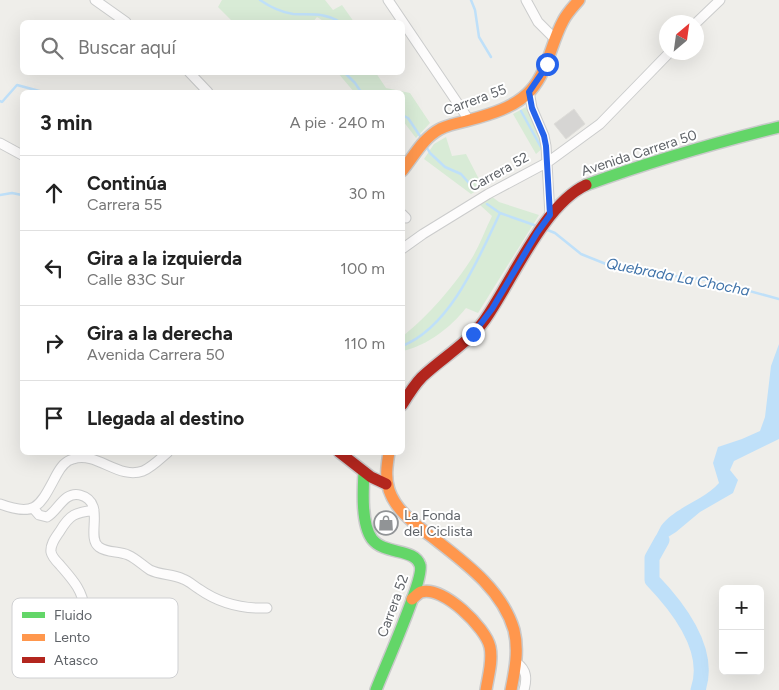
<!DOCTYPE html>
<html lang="es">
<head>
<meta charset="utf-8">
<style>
	:root { --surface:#fff; --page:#f6f6f6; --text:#222; --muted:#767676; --line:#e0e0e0 }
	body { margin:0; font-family:Figtree,sans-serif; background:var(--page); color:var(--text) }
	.controls { position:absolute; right:15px; bottom:15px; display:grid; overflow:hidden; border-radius:8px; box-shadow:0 5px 20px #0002 }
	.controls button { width:45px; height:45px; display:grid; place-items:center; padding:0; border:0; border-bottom:1px solid var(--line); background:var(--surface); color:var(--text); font:25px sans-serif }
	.compass { position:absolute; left:659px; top:15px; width:45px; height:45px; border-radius:50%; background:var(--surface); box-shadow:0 5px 20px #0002; rotate:29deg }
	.stop { position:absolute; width:15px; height:15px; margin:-11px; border:4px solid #2563eb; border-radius:50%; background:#fff }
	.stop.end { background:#2563eb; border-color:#fff; box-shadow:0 1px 5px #0008 }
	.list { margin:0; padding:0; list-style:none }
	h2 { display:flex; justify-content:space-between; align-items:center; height:65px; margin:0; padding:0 20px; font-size:21px }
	h2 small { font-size:16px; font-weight:400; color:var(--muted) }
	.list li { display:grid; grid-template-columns:32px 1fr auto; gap:15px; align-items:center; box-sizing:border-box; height:75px; padding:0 20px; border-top:1px solid var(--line) }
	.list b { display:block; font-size:19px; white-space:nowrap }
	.list p { margin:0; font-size:16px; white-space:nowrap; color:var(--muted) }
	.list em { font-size:16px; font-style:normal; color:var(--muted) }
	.icon { flex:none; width:28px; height:28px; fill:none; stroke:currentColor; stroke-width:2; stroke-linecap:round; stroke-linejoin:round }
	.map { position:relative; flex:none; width:779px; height:690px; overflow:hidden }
	.search { position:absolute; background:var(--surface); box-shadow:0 5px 20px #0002; left:20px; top:20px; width:385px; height:55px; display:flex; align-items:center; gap:12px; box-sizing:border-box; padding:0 18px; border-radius:8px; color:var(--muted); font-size:19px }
	.panel { position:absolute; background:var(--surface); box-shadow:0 5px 20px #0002; left:20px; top:90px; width:385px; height:365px; border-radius:8px }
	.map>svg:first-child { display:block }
	.green { fill:#d8ebd6 }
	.water { fill:#bfe0f9 }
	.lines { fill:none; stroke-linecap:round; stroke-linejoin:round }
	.stream { stroke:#bfe0f9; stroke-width:2.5 }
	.river { stroke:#bfe0f9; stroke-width:15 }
	.building { fill:#d6d5d3; stroke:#deddd9 }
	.street-casing { stroke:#cbcccc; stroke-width:11 }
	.fast-casing { stroke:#cacacb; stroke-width:14 }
	.slow-casing { stroke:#cacacb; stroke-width:14 }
	.jam-casing { stroke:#cacacb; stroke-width:14 }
	.street { stroke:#fdfcfc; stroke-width:9 }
	.fast { stroke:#63d668; stroke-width:11 }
	.slow { stroke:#ff974d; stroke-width:11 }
	.jam { stroke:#b3261e; stroke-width:11 }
	.route { stroke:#2563eb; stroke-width:6 }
	.labels { text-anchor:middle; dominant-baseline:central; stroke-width:4; stroke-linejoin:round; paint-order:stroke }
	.street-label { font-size:14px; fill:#5f6368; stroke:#fff }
	.poi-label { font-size:14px; fill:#5f6368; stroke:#fff; text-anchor:start }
	.water-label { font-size:15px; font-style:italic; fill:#4174aa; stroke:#fff }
	.key { fill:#fff; stroke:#cfd0d2; stroke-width:1 }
	.key-label { font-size:14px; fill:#5f6368 }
</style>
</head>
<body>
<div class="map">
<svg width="779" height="690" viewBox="0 0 779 690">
	<rect width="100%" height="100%" fill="#efeeea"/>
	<path class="green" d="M222,0H325L333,10L342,5L354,22H325L317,17L313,22H233L218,7Z
		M338,73H376L386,88L410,93L430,123L416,138L403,121L402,92H354Z
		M526,107L544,147L536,154L513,114Z
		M446,137L452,156L466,154L483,187L471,194L424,159L434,144Z
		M491,196L499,202L539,215L478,313L466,308C450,328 428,345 403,351V336C428,316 455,285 472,258C480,245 485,230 492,216L480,205Z"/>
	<path class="water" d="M779,344V439L734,461L730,470L738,480L733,493L700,512L676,532L668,537L657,561L648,556C652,546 656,535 661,526C675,507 703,501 719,483L713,463L718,447L742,439L760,431L765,417L771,366Z"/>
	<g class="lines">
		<path class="stream" d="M260,0C270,7 280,12 293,14C311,15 323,12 340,22
			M471,0L475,10L479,37L491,57
			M344,72L355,83L361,92
			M0,101L2,102L17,85L43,92
			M521,111L542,149
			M402,115L408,118L422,139
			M426,146L430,153L445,167L461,174L475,190
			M0,195L12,193L22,195
			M487,204L500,213L537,226
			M545,229L555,233L581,254L611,266L639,272L709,280L779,299
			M402,346C451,327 479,257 500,213"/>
		<path class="river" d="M662,540L652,558V580C678,607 712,650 698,690"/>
	</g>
	<path class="building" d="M574,109L585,124L566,139L554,124Z"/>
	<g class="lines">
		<g class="street-casing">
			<path id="street" d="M95,0L126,22
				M388,0L469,120
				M526,0L538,22L555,39
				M696,23L720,0
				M189,72L208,92
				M529,91L532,108L544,136L546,146L550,215
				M0,143L22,155
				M402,214L406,218
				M402,249L423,234L488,194L548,162L600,124L670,52
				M0,504C37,518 40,505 57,474C61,467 65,461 73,459C97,451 118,480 143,471C152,467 160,459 168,452
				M33,508L39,515L47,517C58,511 64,491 80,495C107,502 85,537 99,547C107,553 119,551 128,555C137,559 142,565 150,570C160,575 173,574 183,579C189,581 194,586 199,589C219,603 243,609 267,608
				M54,616L68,624L75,625C80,621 84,615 84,608C83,590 71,578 60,565C56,561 52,557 51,552C50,544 56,537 60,531C70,514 75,513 94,510
				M517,663C527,670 527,679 524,690"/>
		</g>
		<g class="fast-casing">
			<path id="fast" d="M586,185C649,162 714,143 779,127
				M364,472C363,490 361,524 372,539C384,555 415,548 420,565C425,578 383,671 376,690"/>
		</g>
		<g class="slow-casing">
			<path id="slow" d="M402,171C414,156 423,138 440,129C448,125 457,123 466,121C488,115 515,108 531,90C548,71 551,43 563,21C567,13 573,7 579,0
				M389,452C387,465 385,477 389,490C396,511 415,524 432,537C464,562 502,589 514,630C519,650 515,670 511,690
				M412,599C415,597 418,593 421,592C443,585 486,628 490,647C493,661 488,677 486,690"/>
		</g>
		<g class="jam-casing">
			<path id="jam" d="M402,405C408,395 414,385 422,377C442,358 467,344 484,321C512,282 543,205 586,185
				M339,452L371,477L386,484"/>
		</g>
		<use href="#street" class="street"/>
		<use href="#fast" class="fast"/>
		<use href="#slow" class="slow"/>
		<use href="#jam" class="jam"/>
	</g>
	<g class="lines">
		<path class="route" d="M473,334L492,309L537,233L550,215L546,146L544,136L532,108L529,92L542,73L547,64"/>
	</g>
	<defs>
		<g id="shop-ring" transform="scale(1.25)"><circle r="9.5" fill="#fff" stroke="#919496" stroke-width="1.5"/><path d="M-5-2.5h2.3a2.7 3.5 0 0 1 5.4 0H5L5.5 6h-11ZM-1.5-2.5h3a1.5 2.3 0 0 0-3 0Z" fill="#919496"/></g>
	</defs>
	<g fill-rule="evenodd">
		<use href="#shop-ring" x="386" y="523"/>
	</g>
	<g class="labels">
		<g class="street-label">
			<text transform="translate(475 100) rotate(-20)">Carrera 55</text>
			<text transform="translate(639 153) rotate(-18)">Avenida Carrera 50</text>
			<text transform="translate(499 172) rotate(-29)">Carrera 52</text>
			<text transform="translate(393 606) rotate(-70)">Carrera 52</text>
		</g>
		<g class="poi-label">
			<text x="404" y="515">La Fonda<tspan x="404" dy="16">del Ciclista</tspan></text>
		</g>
		<g class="water-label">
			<text transform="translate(678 277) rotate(11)">Quebrada La Chocha</text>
		</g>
	</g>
	<rect x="12" y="598" width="166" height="80" rx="8" class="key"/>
	<rect x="22" y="612" width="23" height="6" fill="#63d668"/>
	<rect x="22" y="634" width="23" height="7" fill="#ff974d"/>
	<rect x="22" y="657" width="23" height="6" fill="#b3261e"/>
	<g class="key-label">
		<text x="54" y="620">Fluido</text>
		<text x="54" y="642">Lento</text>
		<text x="54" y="665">Atasco</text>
	</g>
</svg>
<div class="controls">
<button>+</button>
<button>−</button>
</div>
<svg class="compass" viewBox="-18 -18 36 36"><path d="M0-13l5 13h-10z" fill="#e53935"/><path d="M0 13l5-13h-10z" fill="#767676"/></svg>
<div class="stop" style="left:547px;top:64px"></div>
<div class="stop end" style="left:473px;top:334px"></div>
<div class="search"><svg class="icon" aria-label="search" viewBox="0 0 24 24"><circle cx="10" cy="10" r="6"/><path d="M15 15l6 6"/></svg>Buscar aquí</div>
<section class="panel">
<h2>3 min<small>A pie · 240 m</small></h2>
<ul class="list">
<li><svg class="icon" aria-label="ahead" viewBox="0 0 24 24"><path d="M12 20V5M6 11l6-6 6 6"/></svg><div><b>Continúa</b><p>Carrera 55</p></div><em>30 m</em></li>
<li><svg class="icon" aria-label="left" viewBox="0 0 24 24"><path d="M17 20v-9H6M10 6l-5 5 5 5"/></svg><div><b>Gira a la izquierda</b><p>Calle 83C Sur</p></div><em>100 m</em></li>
<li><svg class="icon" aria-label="right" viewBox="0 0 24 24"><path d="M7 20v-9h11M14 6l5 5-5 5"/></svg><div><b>Gira a la derecha</b><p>Avenida Carrera 50</p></div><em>110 m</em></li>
<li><svg class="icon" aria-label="arrive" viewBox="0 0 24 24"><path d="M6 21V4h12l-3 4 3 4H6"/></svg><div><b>Llegada al destino</b></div></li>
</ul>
</section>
</div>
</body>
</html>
